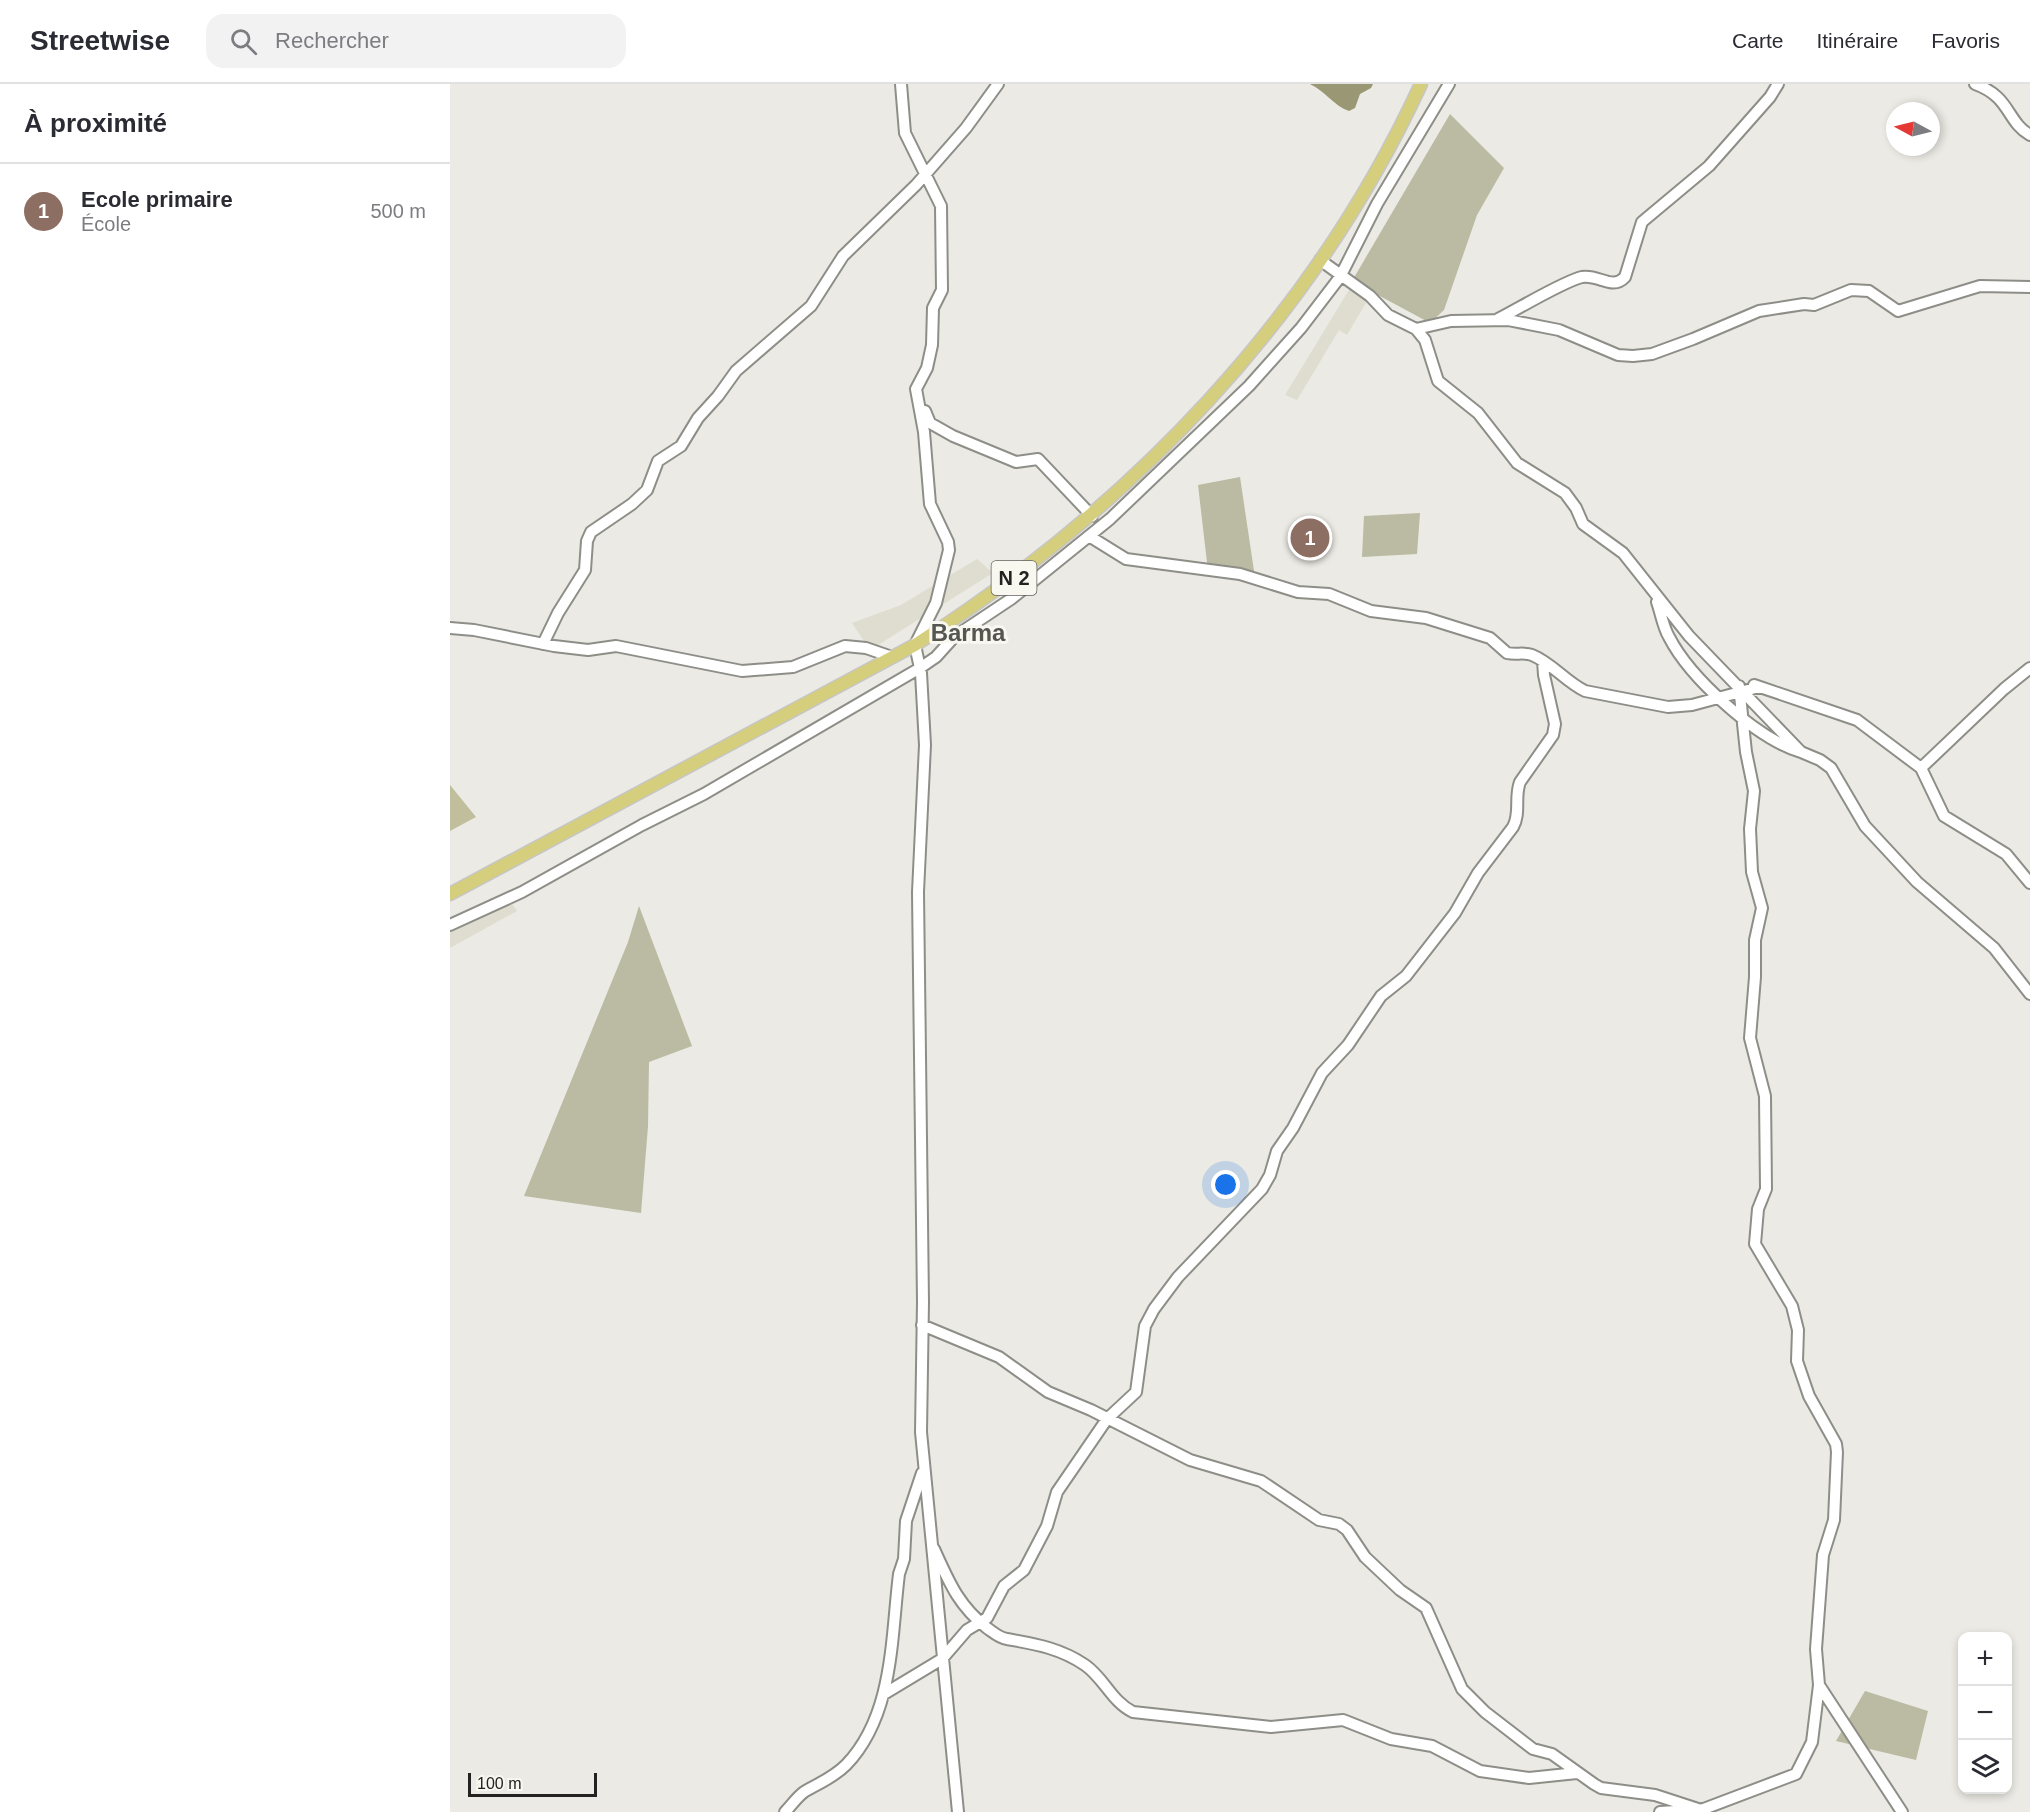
<!DOCTYPE html>
<html lang="fr">
<head>
<meta charset="utf-8">
<style>
	:root { --surface:#fff; --page:#f2f2f3; --text:#2b2b33; --muted:#7c7c81; --line:#e1e1e2; --accent:#d93025 }
	body { margin:0; font-family:Arial,sans-serif; background:var(--page); color:var(--text) }
	.controls { position:absolute; right:18px; bottom:18px; display:grid; overflow:hidden; border-radius:12px; box-shadow:0 3px 9px #0003 }
	.controls button { width:54px; height:54px; display:grid; place-items:center; padding:0; border:0; border-bottom:2px solid var(--line); background:var(--surface); color:var(--text); font:30px sans-serif }
	.compass { position:absolute; left:1436px; top:18px; width:54px; height:54px; border-radius:50%; background:var(--surface); box-shadow:0 3px 9px #0003; rotate:277deg }
	.scale { position:absolute; left:18px; bottom:15px; width:129px; box-sizing:border-box; padding-left:6px; border:3px solid #222220; border-top:0; font-size:16px; line-height:21px; white-space:nowrap; color:#222220; -webkit-text-stroke:4px #f8f8f1; paint-order:stroke }
	.you { position:absolute; left:776px; top:1101px; width:21px; height:21px; margin:-15px; border:4px solid #fff; border-radius:50%; background:#1a73e8; box-shadow:0 0 0 9px #1a73e833 }
	.badge { display:grid; place-items:center; width:39px; height:39px; border-radius:50%; background:var(--accent); color:#fff; font-size:20px; font-weight:700 }
	.pin { position:absolute; translate:-50% -50%; border:3px solid #fff; box-shadow:0 2px 6px #0006 }
	.list { margin:0; padding:0; list-style:none }
	h2 { display:flex; justify-content:space-between; align-items:center; height:78px; margin:0; padding:0 24px; font-size:26px }
	h2 small { font-size:20px; font-weight:400; color:var(--muted) }
	.list li { display:grid; grid-template-columns:39px 1fr auto; gap:18px; align-items:center; box-sizing:border-box; height:96px; padding:0 24px; border-top:2px solid var(--line) }
	.list b { display:block; font-size:22px; white-space:nowrap }
	.list p { margin:0; font-size:20px; white-space:nowrap; color:var(--muted) }
	.list em { font-size:20px; font-style:normal; color:var(--muted) }
	.icon { flex:none; width:33px; height:33px; fill:none; stroke:currentColor; stroke-width:2; stroke-linecap:round; stroke-linejoin:round }
	.map { position:relative; flex:none; width:1580px; height:1728px; overflow:hidden }
	header { display:flex; align-items:center; gap:36px; box-sizing:border-box; height:84px; padding:0 30px; background:var(--surface); border-bottom:2px solid var(--line) }
	header strong { font-size:28px }
	nav { display:flex; gap:33px; margin-inline-start:auto; font-size:21px }
	.search { width:420px; height:54px; background:var(--page); display:flex; align-items:center; gap:15px; box-sizing:border-box; padding:0 21px; border-radius:18px; color:var(--muted); font-size:22px }
	main { display:flex }
	aside { flex:1; background:var(--surface) }
	.map>svg:first-child { display:block }
	.built { fill:#deddd0 }
	.green { fill:#bbbaa2 }
	.forest { fill:#c0be9b }
	.water { fill:#999774 }
	.lines { fill:none; stroke-linecap:round; stroke-linejoin:round }
	.minor-casing { stroke:#8e8e88; stroke-width:14 }
	.major-casing { stroke:#c6c6c5; stroke-width:15 }
	.minor { stroke:#fff; stroke-width:10 }
	.major { stroke:#d5ce7d; stroke-width:12 }
	.labels { text-anchor:middle; dominant-baseline:central; stroke-width:6; stroke-linejoin:round; paint-order:stroke }
	.shield { fill:#f8f8f1; stroke:#62625f; stroke-width:1.5 }
	.shield-label { font-size:20px; font-weight:bold; fill:#222220 }
	.quarter-label { font-size:24px; font-weight:bold; fill:#565651; stroke:#f8f8f1 }
</style>
</head>
<body>
<header>
<strong>Streetwise</strong>
<div class="search"><svg class="icon" aria-label="search" viewBox="0 0 24 24"><circle cx="10" cy="10" r="6"/><path d="M15 15l6 6"/></svg>Rechercher</div>
<nav><a>Carte</a><a>Itinéraire</a><a>Favoris</a></nav>
</header>
<main>
<aside>
<h2>À proximité<small></small></h2>
<ul class="list">
<li><span class="badge" style="background:#8d6e63">1</span><div><b>Ecole primaire</b><p>École</p></div><em>500 m</em></li>
</ul>
</aside>
<div class="map">
<svg width="1580" height="1728" viewBox="0 0 1580 1728">
	<rect width="100%" height="100%" fill="#ebeae4"/>
	<path class="built" d="M902,201L920,212L897,251L889,246L847,316L835,311Z
		M527,475L543,489L420,566L402,539L451,521Z
		M58,814L67,827L0,864V841Z"/>
	<path class="green" d="M1000,30L1054,84L1027,131L994,226L980,239L902,197Z
		M790,393L804,487L790,490L758,487L748,401Z
		M970,429L967,470L912,473L914,432Z
		M189,822L242,962L199,978L198,1042L191,1129L74,1112L178,858Z
		M1415,1607L1478,1627L1466,1676L1386,1657Z"/>
	<path class="forest" d="M0,701L26,733L0,747Z"/>
	<path class="water" d="M860,0H923L921,4L910,10L905,24L899,27C884,22 875,7 860,0Z"/>
	<g class="lines">
		<g class="minor-casing">
			<path id="minor" d="M451,0L455,49L491,122L492,206L483,224L482,261L477,284L466,305L474,348L480,420L498,458L499,466L486,519L465,561L471,589L475,661L468,808L473,1218L471,1348L508,1728
				M1525,0C1561,13 1556,37 1580,51
				M870,176L920,212L938,231L966,245L975,256L988,297L1028,329L1067,379L1115,409L1126,424L1133,440L1173,469L1239,552L1351,668L1370,676L1381,684L1415,742L1467,798L1544,864L1580,910
				M1048,235C1068,225 1114,197 1132,193C1149,190 1162,207 1175,193L1192,138L1259,82L1320,13L1328,0
				M966,245L1001,237L1058,236L1109,246L1168,271L1183,272L1202,270L1243,255L1309,227L1354,220L1364,221L1401,206L1419,207L1448,227L1530,202L1580,203
				M475,327L480,339L503,352L566,378L588,375L642,432
				M639,452L676,475L790,490L848,508L879,510L921,527L976,534L1040,554L1057,569C1066,571 1074,568 1082,571C1102,579 1116,598 1135,607L1218,623L1242,621L1309,603
				M1207,518C1211,529 1213,543 1219,553C1240,594 1307,655 1351,668
				M0,544L24,546L104,562L138,566L166,562L292,587L343,583L395,562L416,564L442,573
				M93,560L108,529L135,486L137,457L141,448L182,420L197,406L208,377L231,362L248,334L268,312L286,287L361,222L393,172L466,101L516,44L548,0
				M1304,601L1407,636L1471,684L1494,732L1556,770L1580,799
				M1471,684L1554,605L1580,584
				M0,841L72,808L192,741L254,710L470,584L486,573L504,553L561,515L660,435L799,302L851,244L890,193L927,120L999,0
				M472,1241L549,1273L598,1308L641,1326L740,1376L811,1397L869,1436L889,1440L897,1446L915,1473L950,1506L976,1524L1012,1605L1035,1628L1083,1665L1102,1670L1144,1700L1151,1704L1205,1711L1251,1726L1346,1690L1362,1658L1369,1601L1366,1565L1373,1471L1384,1436L1387,1368L1386,1360L1359,1312L1347,1277L1348,1246L1342,1222L1305,1160L1308,1125L1316,1105L1315,1012L1300,954L1305,893V856L1312,824L1302,788L1300,745L1304,707L1296,668L1289,602
				M484,1465C499,1498 508,1521 537,1544C543,1548 549,1554 557,1555C585,1560 610,1564 635,1581C654,1594 662,1618 683,1628L821,1643L893,1636L941,1655L982,1662L1030,1687L1079,1694L1127,1689
				M1369,1601L1452,1728
				M434,1610L492,1575L517,1546L537,1534L554,1502L574,1486L597,1442L607,1408L657,1335L686,1308L695,1242L704,1225L728,1193L812,1105L820,1091L827,1067L843,1044L872,989L898,961L931,912L956,892L1005,829L1028,789L1063,743C1071,729 1064,713 1070,698L1103,651L1105,640L1094,591L1093,577
				M335,1728C341,1722 347,1713 354,1708C369,1699 383,1694 396,1681C444,1631 441,1554 449,1490L454,1475L456,1437L472,1389
				M1210,1728L1242,1726"/>
		</g>
		<g class="major-casing">
			<path id="major" d="M0,810L465,561C681,423 863,234 971,0"/>
		</g>
		<use href="#minor" class="minor"/>
		<use href="#major" class="major"/>
	</g>
	<g class="labels">
		<rect class="shield" x="541.5" y="477" width="45" height="34" rx="4.5"/>
		<g class="shield-label">
			<text x="564" y="494">N 2</text>
		</g>
		<g class="quarter-label">
			<text x="518" y="548">Barma</text>
		</g>
	</g>
</svg>
<div class="controls">
<button>+</button>
<button>−</button>
<button><svg class="icon" aria-label="layers" viewBox="0 0 24 24"><path d="M12 4l9 5-9 5-9-5zM3 14l9 5 9-5"/></svg></button>
</div>
<svg class="compass" viewBox="-18 -18 36 36"><path d="M0-13l5 13h-10z" fill="#e53935"/><path d="M0 13l5-13h-10z" fill="#7c7c81"/></svg>
<div class="scale">100 m</div>
<div class="you"></div>
<div class="pin badge" style="left:860px;top:454px;background:#8d6e63">1</div>
</div>
</main>
</body>
</html>
